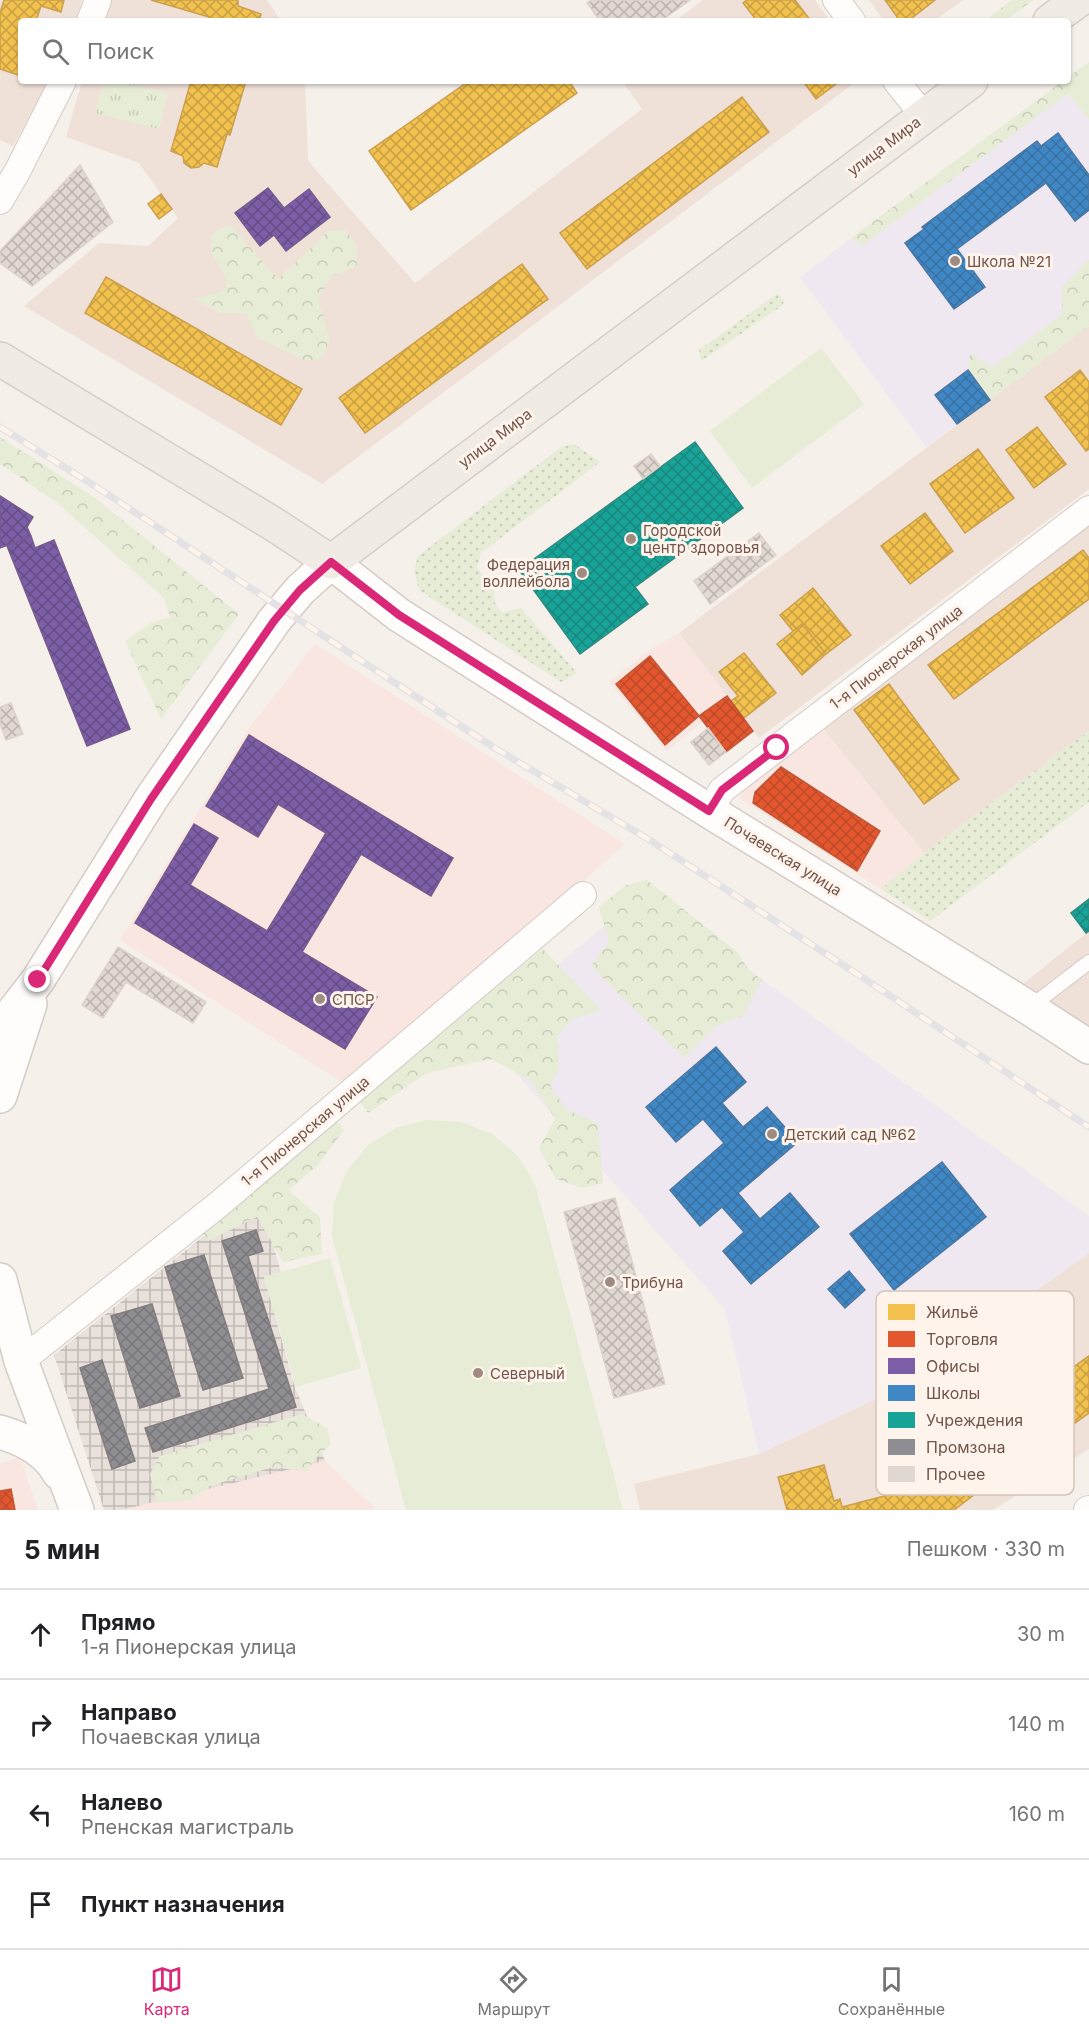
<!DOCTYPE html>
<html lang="ru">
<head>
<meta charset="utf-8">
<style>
	:root { --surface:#fff; --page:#f2f2f2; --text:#202124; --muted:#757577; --line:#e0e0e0; --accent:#db2777 }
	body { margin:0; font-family:Inter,sans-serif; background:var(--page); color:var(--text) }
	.stop { position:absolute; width:18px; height:18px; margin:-14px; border:4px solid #db2777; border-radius:50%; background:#fff }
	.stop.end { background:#db2777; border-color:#fff; box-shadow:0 2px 6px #0008 }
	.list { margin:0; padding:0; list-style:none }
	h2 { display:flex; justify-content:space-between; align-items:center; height:78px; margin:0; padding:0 24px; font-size:26px }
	h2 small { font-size:20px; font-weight:400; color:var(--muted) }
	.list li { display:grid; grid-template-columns:39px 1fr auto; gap:18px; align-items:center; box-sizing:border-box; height:90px; padding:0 24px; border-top:2px solid var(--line) }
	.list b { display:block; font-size:22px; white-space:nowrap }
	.list p { margin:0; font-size:20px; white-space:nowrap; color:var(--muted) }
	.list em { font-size:20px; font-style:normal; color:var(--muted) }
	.icon { flex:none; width:33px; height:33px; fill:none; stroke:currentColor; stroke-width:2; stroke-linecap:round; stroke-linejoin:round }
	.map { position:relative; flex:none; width:1089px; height:1510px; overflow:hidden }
	.search { position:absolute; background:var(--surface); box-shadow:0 2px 4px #0004; left:18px; right:18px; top:18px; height:66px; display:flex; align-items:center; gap:15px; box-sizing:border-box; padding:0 21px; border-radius:6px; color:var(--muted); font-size:22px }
	.sheet { height:438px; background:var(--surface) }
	nav { display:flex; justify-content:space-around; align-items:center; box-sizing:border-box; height:84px; border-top:2px solid var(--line); background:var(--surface); font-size:16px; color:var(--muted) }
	nav a { display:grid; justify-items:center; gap:3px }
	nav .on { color:var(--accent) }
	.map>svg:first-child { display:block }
	.residential { fill:#efe1d8 }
	.commercial { fill:#f9e6e1 }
	.industrial { fill:url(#industrial-grid) }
	.education { fill:#f0e8f1 }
	.grass { fill:url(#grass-dots) }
	.forest { fill:url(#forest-crowns) }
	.park { fill:url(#park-tufts) }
	.pitch { fill:#e6ecd5 }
	.homes { fill:url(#homes-cross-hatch); stroke:#cca04d; stroke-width:1.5 }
	.shops { fill:url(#shops-cross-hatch); stroke:#c25637; stroke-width:1.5 }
	.offices { fill:url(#offices-cross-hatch); stroke:#785b8c; stroke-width:1.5 }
	.schools { fill:url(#schools-cross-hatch); stroke:#4e78a1; stroke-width:1.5 }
	.public { fill:url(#public-cross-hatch); stroke:#328b81; stroke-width:1.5 }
	.industry { fill:url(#industry-cross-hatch); stroke:#857c7d; stroke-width:1.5 }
	.building { fill:url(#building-cross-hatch); stroke:#ded2cc; stroke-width:1.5 }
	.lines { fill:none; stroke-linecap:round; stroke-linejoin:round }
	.service-casing { stroke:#d4cbc7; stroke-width:16 }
	.minor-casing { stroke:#d4cbc7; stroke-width:28 }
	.secondary-casing { stroke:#d5cbc6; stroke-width:36 }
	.primary-casing { stroke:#d7cdca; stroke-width:36 }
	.service { stroke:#fefdfc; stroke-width:14 }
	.minor { stroke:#fefdfc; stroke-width:26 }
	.secondary { stroke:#fefdfc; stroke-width:33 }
	.primary { stroke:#f1ebe5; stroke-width:33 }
	.rail-casing { stroke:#e4e2e4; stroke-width:7 }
	.rail { stroke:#fef4eb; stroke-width:4.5; stroke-dasharray:14; stroke-linecap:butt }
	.route { stroke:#db2777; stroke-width:8 }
	.poi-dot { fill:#a08b83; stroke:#fef4eb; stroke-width:2 }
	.labels { text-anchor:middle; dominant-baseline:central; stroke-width:6; stroke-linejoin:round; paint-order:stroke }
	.street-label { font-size:15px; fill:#72544c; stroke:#fef4eb }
	.poi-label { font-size:15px; fill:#72544c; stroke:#fef4eb; text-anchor:start }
	.key { fill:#fef4eb; stroke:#d4c4bb; stroke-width:1.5 }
	.key-label { font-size:16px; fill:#72544c }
</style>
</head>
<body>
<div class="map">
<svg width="1089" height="1510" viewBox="0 0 1089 1510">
	<defs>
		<pattern id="industrial-grid" width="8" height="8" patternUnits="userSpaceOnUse" patternTransform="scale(1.5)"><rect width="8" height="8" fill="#e8e0db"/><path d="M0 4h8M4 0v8" fill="none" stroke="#c0b8b4"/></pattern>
		<pattern id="grass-dots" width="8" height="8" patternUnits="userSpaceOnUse" patternTransform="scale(1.5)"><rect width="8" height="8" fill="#e6ecd5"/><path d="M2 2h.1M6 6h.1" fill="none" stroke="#c9ccb8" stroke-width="1.8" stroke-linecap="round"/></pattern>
		<pattern id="forest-crowns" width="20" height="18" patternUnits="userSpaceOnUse" patternTransform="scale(1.5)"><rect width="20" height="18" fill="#e6ecd5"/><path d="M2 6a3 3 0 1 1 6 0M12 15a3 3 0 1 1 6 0" fill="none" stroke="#c9ccb8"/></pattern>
		<pattern id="park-tufts" width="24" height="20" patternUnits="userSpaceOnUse" patternTransform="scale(1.5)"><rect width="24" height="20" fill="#e6ecd5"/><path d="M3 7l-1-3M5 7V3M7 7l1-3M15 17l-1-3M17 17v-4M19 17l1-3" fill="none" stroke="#c9ccb8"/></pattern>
		<pattern id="homes-cross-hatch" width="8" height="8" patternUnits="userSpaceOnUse" patternTransform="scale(1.5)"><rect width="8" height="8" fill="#f2c14e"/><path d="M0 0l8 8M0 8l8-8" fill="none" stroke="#c89f43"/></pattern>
		<pattern id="shops-cross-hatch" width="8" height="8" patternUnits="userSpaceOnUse" patternTransform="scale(1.5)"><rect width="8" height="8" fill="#e4572e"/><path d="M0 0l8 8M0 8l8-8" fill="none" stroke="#bd4b29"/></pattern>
		<pattern id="offices-cross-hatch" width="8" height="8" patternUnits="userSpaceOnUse" patternTransform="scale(1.5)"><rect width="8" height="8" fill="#7b5ea7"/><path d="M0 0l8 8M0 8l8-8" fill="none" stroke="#654d83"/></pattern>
		<pattern id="schools-cross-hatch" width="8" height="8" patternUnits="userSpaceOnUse" patternTransform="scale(1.5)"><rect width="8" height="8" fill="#3f88c5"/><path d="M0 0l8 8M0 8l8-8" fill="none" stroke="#3972a2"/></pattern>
		<pattern id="public-cross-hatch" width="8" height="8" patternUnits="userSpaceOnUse" patternTransform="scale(1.5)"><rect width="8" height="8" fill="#17a398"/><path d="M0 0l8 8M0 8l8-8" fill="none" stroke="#19877e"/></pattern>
		<pattern id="industry-cross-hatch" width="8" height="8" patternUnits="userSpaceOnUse" patternTransform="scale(1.5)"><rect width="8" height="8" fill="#8d8d92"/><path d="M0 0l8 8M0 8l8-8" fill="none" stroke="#787679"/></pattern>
		<pattern id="building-cross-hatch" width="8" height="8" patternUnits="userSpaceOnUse" patternTransform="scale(1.5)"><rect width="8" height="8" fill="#e2d8d2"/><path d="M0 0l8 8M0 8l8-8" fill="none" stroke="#bcb2ad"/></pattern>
	</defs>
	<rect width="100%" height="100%" fill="#f6f0ea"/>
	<path class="residential" d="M0,0H82L76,21H21V81H49L13,146L0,140Z
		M104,0H267L281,21H99Z
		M703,0H815L830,21H675Z
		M869,0H963L934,21H884Z
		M82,81H305L308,161L415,283L642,109L622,81H857L322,484L24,306L99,243L148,246L178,218L139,163L66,137Z
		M1089,326V489L759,738L679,633Z
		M1089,522V731L924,853L820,725Z
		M1089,931V1027L1024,983Z
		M1089,1253V1449L993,1510H640L634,1484L759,1454L901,1387Z"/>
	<path class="commercial" d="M679,633L727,696L700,717L703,722L666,751L609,682L648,651Z
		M315,644L625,844L522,935L346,1085L120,940L249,728Z
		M820,725L924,853L881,889L739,798L751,777Z
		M20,1457L38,1510H0V1464Z
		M325,1461L373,1506L374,1510H121Z"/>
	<path class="industrial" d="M258,1193L281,1272L264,1277L295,1387L325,1461L121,1510H104L54,1355Z"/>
	<path class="education" d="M1089,78V326L926,447L800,277L851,238L862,245Z
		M648,890L749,970L1089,1216V1253L901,1387L759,1454L725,1309L478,1030Z"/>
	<path class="grass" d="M778,293L784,300L783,305L701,361L699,350Z
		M574,444L600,462L481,553L477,567L494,591L495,603L502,613L521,608L577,673L561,682L419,590L414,571L418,556L561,447Z
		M1089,731V802L930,921L881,889L924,853Z"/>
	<path class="forest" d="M1012,0H1033L1005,21H984Z
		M1089,62V78L862,246L851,238L1063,81H1068V77Z
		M230,225L278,279L328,231L345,230L356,244L357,266L332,276L318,298L330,342L320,360H305L258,339L245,313H219L195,299L226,290V278L211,252V235L221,228Z
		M1089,259V326L990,400L968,370L970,354L993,367L1062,314V287Z
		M0,437L95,498L239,614L161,719L125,641L151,623L170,617L164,598L55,501L0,464Z
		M647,880L737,952L749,970L762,980L743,1016L715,1027L684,1058L591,966L609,942L599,907L626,885Z
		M543,949L601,1010L571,1020L557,1037L559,1068L550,1086L567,1110L598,1123L603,1183L583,1188L556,1179L539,1148L555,1119L530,1080L491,1059L427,1073L368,1113L357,1098Z
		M334,1117L344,1130L317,1166L288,1190L320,1217L322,1254L283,1262L257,1217L208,1241L197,1226Z
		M302,1414L327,1428L331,1444L318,1456L307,1471L273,1467L210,1486L191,1500L157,1503L150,1474L160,1456Z"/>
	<path class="park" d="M104,81H121L168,94L159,129L95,113Z"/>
	<path class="pitch" d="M1089,78V120L1068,93Z
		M821,348L864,404L752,488L710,431Z
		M427,1120L461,1122L492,1134L517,1155L535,1184L623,1510H406L332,1236L334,1203L346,1172L367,1146L395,1128Z
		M330,1258L361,1368L296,1387L264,1277Z"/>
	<path class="homes" d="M4,0H64L61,12L41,6L36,21H21V76L0,69V13Z
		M151,0H238V6L261,14L259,21H208L209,17Z
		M747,0H795L811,21H757L743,3Z
		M885,0H935L908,21H900Z
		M191,81H246L230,135L227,134L217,167L204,163L199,167L191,168L184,163L183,156L171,151Z
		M469,81H569L577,93L411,210L369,151Z
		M803,81H840L816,99Z
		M742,97L769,132L587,269L560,233Z
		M161,194L172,209L159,219L148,204Z
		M522,264L548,299L365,433L339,398Z
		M106,277L302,389L281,425L85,313Z
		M1080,370L1089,382V449L1086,451L1045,397Z
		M1037,427L1066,464L1034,488L1006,450Z
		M978,449L1014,498L965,533L930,484Z
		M925,513L953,551L910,584L881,546Z
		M1083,550L1089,558V599L954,699L928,665Z
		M813,588L851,635L826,654L802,624L793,631L780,615Z
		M802,624L826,654L802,675L777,644Z
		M744,653L776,693L744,718L731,701L738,696L719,672Z
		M889,684L959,779L924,804L854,710Z
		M1089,1356V1413L975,1494L948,1456Z
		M948,1456L975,1494L954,1510H787L778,1477L824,1465L834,1501L840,1499L842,1507L896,1493Z"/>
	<path class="shops" d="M650,656L699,716L665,745L616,684Z
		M727,696L753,731L726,752L699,716Z
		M781,767L880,831L857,871L753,803L755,792Z
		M11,1489L15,1510H0V1491Z"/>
	<path class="offices" d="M268,188L284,208L309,189L330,217L286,251L274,235L260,246L235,213Z
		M0,496L33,517L27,527L31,536L0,548Z
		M31,536L35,548L54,540L130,729L87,746L7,546Z
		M249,735L453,858L431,896L361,854L302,952L377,997L345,1049L135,923L194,824L218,838L190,885L267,931L289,895L326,833L278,804L258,837L206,806Z"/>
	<path class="schools" d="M1058,133L1089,175V210L1075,221L1046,183L957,249L985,287L954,309L905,243L924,229L922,227L1037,141L1041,146Z
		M968,370L990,400L957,424L935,395Z
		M716,1047L746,1082L722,1103L743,1127L767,1107L798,1142L738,1193L760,1219L790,1193L819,1227L751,1284L723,1251L744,1232L722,1207L700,1226L670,1190L724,1143L703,1119L676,1142L646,1107Z
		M942,1162L986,1217L894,1290L850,1234Z
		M849,1271L865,1290L845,1308L828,1289Z"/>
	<path class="public" d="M695,442L743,508L635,587L648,604L580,654L519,570Z
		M1089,899V931L1086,933L1071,913Z"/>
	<path class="industry" d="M256,1230L263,1251L248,1256L296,1407L153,1452L145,1428L269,1389L222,1241Z
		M204,1255L243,1378L203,1390L165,1267Z
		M152,1304L180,1396L140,1408L111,1316Z
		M102,1360L135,1461L112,1469L80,1368Z"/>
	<path class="building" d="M591,0H690L661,21H600L587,3Z
		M80,165L113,222L32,286L0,263V251Z
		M651,454L660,466L643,479L634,466Z
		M759,533L776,555L710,604L694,581Z
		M11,703L23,734L6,740L0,724V707Z
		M708,728L726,752L709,765L691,742Z
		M118,947L206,1002L193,1023L126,982L103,1018L82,1005Z
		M615,1198L665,1384L614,1398L564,1212Z"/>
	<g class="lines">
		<g class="service-casing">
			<path id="service" d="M1029,1008L1089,962"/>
		</g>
		<g class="minor-casing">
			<path id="minor" d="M836,0L852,21
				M90,21L98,0
				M896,81L924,116
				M0,201L17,172L63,81
				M709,811L722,790L1089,509
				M21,1361L219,1204L583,895
				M1087,1510L1089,1509"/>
		</g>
		<g class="secondary-casing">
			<path id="secondary" d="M0,1029L38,980L151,799L274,621L300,590L331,562L399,615L709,811L1029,1008L1089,1047
				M0,1096L30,1004
				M0,1280L21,1361L77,1510
				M0,1432C24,1439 47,1451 59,1473"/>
		</g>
		<g class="primary-casing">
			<path id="primary" d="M1050,21L1079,0
				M0,359L275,525L331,562L971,81"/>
		</g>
		<use href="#service" class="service"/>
		<use href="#minor" class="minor"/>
		<use href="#secondary" class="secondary"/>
		<use href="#primary" class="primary"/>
		<g class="rail-casing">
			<path id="rail" d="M0,427L98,488L493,747L648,839L848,968L1089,1127"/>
		</g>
		<use href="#rail" class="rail"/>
	</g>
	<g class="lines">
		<path class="route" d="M38,980L151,799L217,703L274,621L300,590L331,562L399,615L709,811L722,790L777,748"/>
	</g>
	<g class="poi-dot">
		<circle cx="955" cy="261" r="6"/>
		<circle cx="631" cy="539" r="6"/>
		<circle cx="582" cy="573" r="6"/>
		<circle cx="320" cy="999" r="6"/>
		<circle cx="772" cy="1134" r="6"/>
		<circle cx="610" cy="1282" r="6"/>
		<circle cx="478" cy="1373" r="6"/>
	</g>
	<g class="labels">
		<g class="street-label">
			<text transform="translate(884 146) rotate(-37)">улица Мира</text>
			<text transform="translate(495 438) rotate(-37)">улица Мира</text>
			<text transform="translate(896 657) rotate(-37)">1-я Пионерская улица</text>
			<text transform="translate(783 856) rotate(32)">Почаевская улица</text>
			<text transform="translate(305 1131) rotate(-40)">1-я Пионерская улица</text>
		</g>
		<g class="poi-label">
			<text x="967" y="261">Школа №21</text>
			<text x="643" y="530">Городской<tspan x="643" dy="17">центр здоровья</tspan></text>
			<text x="570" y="564" text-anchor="end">Федерация<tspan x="570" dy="17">воллейбола</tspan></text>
			<text x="332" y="999">СПСР</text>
			<text x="784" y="1134">Детский сад №62</text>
			<text x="622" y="1282">Трибуна</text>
			<text x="490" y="1373">Северный</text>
		</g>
	</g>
	<rect x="876" y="1291" width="198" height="204" rx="9" class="key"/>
	<rect x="888" y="1304" width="27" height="16" fill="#f2c14e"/>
	<rect x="888" y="1331" width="27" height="16" fill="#e4572e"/>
	<rect x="888" y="1358" width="27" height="16" fill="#7b5ea7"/>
	<rect x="888" y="1385" width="27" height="16" fill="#3f88c5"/>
	<rect x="888" y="1412" width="27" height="16" fill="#17a398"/>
	<rect x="888" y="1439" width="27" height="16" fill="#8d8d92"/>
	<rect x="888" y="1466" width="27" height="16" fill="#e2d8d2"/>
	<g class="key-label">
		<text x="926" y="1318">Жильё</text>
		<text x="926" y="1345">Торговля</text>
		<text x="926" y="1372">Офисы</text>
		<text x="926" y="1399">Школы</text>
		<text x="926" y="1426">Учреждения</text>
		<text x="926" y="1453">Промзона</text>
		<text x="926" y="1480">Прочее</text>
	</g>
</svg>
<div class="stop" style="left:777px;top:748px"></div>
<div class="stop end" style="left:38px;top:980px"></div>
<div class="search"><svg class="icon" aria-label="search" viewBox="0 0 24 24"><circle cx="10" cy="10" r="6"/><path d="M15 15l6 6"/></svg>Поиск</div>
</div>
<section class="sheet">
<h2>5 мин<small>Пешком · 330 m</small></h2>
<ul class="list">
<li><svg class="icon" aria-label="ahead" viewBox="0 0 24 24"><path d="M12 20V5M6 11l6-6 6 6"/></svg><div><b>Прямо</b><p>1-я Пионерская улица</p></div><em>30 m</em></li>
<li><svg class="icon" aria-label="right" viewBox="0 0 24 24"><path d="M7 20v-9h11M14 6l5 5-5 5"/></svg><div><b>Направо</b><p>Почаевская улица</p></div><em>140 m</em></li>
<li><svg class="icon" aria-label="left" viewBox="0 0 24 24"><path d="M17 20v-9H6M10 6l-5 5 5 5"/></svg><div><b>Налево</b><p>Рпенская магистраль</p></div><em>160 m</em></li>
<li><svg class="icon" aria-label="arrive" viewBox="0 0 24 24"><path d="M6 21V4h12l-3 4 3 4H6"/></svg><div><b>Пункт назначения</b></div></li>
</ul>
</section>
<nav>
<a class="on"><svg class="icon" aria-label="map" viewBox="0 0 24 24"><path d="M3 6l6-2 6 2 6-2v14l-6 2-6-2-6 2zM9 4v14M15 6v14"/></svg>Карта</a>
<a><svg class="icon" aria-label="directions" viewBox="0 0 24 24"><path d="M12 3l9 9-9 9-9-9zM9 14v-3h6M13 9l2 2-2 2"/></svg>Маршрут</a>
<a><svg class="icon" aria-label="saved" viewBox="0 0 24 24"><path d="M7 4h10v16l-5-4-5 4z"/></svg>Сохранённые</a>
</nav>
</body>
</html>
